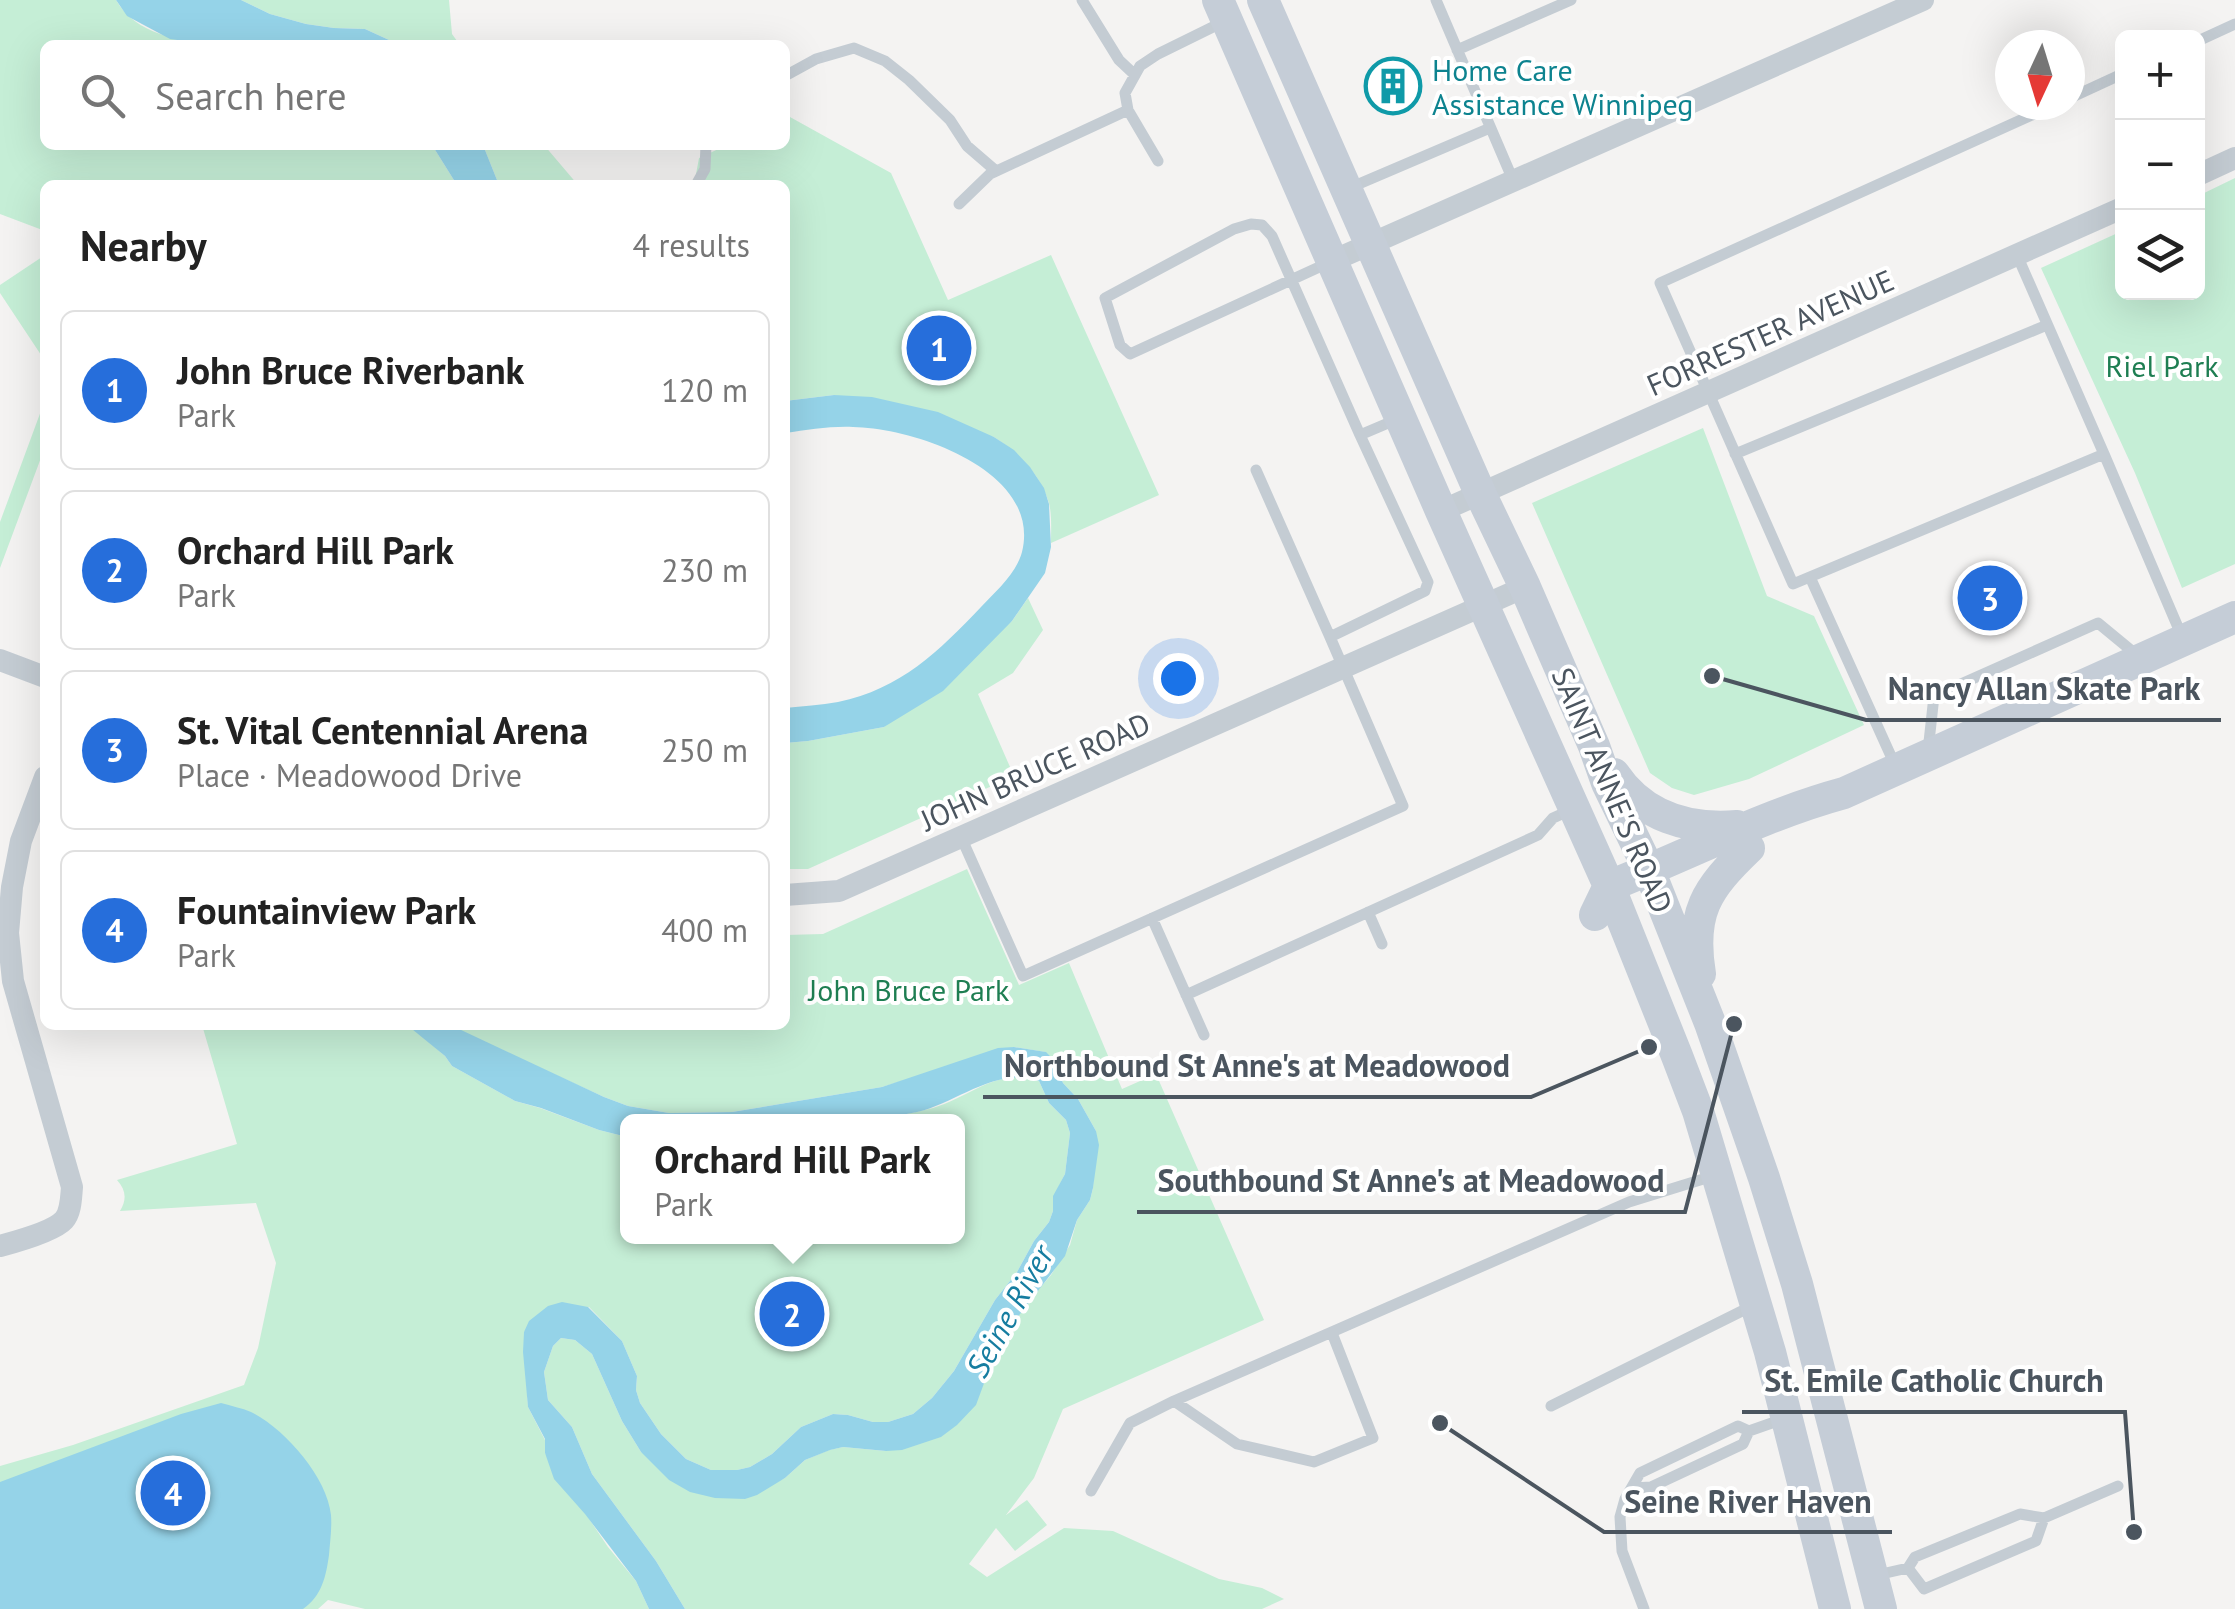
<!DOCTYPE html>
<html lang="en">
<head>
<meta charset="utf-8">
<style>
	:root { --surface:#fff; --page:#f6f6f6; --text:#222; --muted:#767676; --line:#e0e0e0; --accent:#266edb }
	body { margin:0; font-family:"PT Sans",sans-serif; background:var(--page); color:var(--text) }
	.controls { position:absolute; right:30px; top:30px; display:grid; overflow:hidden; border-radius:15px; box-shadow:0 10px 40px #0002 }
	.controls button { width:90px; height:90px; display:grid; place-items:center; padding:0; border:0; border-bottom:2px solid var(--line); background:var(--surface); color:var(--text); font:50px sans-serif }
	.compass { position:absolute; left:1995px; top:30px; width:90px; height:90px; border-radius:50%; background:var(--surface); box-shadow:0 10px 40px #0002; rotate:184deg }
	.you { position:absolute; left:1178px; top:678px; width:35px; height:35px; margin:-25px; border:8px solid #fff; border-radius:50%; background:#1a73e8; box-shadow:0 0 0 15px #1a73e833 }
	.badge { display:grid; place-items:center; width:65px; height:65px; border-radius:50%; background:var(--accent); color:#fff; font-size:32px; font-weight:700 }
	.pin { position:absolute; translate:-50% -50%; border:5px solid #fff; box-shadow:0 2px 10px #0006 }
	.popup { position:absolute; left:620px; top:1114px; width:345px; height:130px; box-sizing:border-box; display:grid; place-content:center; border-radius:15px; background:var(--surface); filter:drop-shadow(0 2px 8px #0005); font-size:32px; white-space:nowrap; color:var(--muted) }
	.popup b { font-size:38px; color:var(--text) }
	.popup::after { content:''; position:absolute; left:50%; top:100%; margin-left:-20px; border:20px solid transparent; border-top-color:var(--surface) }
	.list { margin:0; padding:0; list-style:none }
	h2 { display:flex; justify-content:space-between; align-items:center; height:130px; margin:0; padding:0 40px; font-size:42px }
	h2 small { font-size:32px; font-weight:400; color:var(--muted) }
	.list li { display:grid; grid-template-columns:65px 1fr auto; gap:30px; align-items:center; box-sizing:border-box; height:160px; margin:0 20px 20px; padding:0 20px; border:2px solid var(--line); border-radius:15px }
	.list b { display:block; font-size:38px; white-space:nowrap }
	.list p { margin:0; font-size:32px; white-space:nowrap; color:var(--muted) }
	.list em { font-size:32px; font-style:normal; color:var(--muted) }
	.icon { flex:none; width:55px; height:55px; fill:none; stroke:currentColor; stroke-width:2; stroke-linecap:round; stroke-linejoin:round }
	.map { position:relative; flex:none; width:2235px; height:1609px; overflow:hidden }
	.search { position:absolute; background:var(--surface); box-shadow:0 10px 40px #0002; left:40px; top:40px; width:750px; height:110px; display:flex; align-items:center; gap:25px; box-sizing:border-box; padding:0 35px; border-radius:15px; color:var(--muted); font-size:38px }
	.panel { position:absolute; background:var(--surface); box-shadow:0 10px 40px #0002; left:40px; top:180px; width:750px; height:850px; border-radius:15px }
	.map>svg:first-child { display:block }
	.green { fill:#c5eed6 }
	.water { fill:#95d3e8 }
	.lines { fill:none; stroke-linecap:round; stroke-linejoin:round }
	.lane { stroke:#c4ccd3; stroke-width:11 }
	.street { stroke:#c4ccd3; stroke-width:22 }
	.secondary { stroke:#c5cdd7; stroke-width:32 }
	.labels { text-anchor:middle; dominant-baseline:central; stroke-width:8; stroke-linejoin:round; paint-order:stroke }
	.culture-label { font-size:30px; fill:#0d838f; stroke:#fff; text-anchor:start }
	.street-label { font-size:30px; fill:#4b555f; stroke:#fff }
	.park-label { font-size:30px; fill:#1e7e52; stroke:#fff }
	.water-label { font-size:32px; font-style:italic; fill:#167da0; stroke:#fff }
	.leader { fill:none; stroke:#4b555f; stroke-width:4 }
	.callout-dot { fill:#4b555f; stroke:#fff; stroke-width:4 }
	.callout-label { font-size:32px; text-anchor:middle; font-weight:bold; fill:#4b555f; stroke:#fff; stroke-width:8; stroke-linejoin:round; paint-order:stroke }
</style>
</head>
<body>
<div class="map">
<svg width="2235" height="1609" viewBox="0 0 2235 1609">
	<rect width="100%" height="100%" fill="#f4f3f2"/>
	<path class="green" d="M0,0H116C136,35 179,40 215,45H45V145H432L457,185H45V231L0,214Z
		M241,0H449L452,34L460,45H400L365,29L334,28L306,24L270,14Z
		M790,117L891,173L948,300L1051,255L1159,495L1051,543C1051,531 1052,515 1049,503C1040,474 1019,453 994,437L834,395L785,401V185H694L699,158L727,145H785V119Z
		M483,145H544L578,185H499Z
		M2235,178V564L2182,588L2135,473L2041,268L2122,231V292H2198V196Z
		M45,255V361L0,293V285Z
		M45,400V447L0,568V522Z
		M1703,428L1767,596L1814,616L1864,725L1749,779L1694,795L1672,788L1650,773L1532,503Z
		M1028,598L1043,630L1013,673L978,694L1014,776L808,869H785V743L808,741L884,727L1012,621Z
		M967,869L1019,985L1069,963L1122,1089L1156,1074L1264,1320L1063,1409L1034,1478L1006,1515L1027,1500L1047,1525L1015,1551L996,1528L969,1564L987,1577L1064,1528L1113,1531L1219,1579L1262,1588L1284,1599L1262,1609H685L656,1561L592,1474L572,1427L548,1400L544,1372L553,1346L561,1338L575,1340L592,1354L622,1421L641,1452L744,1499L785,1478L805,1460L829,1450L843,1447L886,1451L993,1359L1010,1327L1028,1302L1051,1275L1070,1245L1077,1220L1090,1200L1093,1188L1096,1131L1078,1099L1063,1083L1053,1059L1045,1052L1014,1047L882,1087L732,1112L669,1113L628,1106L604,1097L446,1025H785V935L823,934Z
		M202,1025L410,1026L445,1056L452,1066L515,1101L540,1108L599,1130L627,1137V1236H957V1122L838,1121C870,1119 902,1116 933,1108C971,1097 997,1067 1039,1081L1049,1103L1066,1120L1070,1133L1065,1174L1054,1196L1053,1211L1049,1222L1034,1241L1017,1272L995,1300L954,1371L932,1398L913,1414L888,1422H873L848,1415L833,1414L801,1427L772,1454L750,1467L737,1470H711L686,1459L661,1434L640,1403L636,1390L637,1376L622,1341L589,1307L524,1332L528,1407L545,1440V1453L608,1547L636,1581L649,1609H365L328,1600L318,1609H0V1466L73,1445L244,1385L258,1348L276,1263L256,1203L120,1211C127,1199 126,1190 117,1180L237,1144Z"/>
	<path class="water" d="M116,0H241L270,14L306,24L334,28L365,29L400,45H215L170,39L127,16Z
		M432,145H483L499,185H457Z
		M834,395L872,397L938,412L994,437L1014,450L1030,467L1044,488L1049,504L1051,547L1045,573L1012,621L943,691L884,727L808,741L785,743V708C802,706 821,705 838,702C901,689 939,651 981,607C996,591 1016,574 1022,552C1042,471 915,428 853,427C830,426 808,430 785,433V401Z
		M407,1025H446L459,1029L604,1097L628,1106L669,1113L732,1112L882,1087L998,1048L1014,1047L1046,1052L1053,1059L1063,1083L1078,1099L1096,1131L1099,1145L1093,1188L1090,1200L1077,1220L1065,1256L1010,1327L993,1359L976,1405L957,1425L941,1437L902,1450L886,1451L843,1447L830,1450L805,1460L785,1478L757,1495L745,1499L715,1498L690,1492L669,1480L641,1452L622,1421L592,1354L575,1340L561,1338L553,1346L544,1372L548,1400L572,1427L592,1474L656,1561L685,1609H649L636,1581L585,1514L554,1479L545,1453V1439L528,1407L523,1352L524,1332L529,1321L548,1306L562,1302L588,1307L622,1341L637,1376L636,1390L640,1403L661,1434L686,1459L711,1470H737L750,1467L772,1454L801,1427L833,1414L848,1415L873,1422H888L913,1414L932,1398L954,1371L995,1300L1017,1272L1034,1241L1049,1222L1053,1211V1196L1065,1174L1070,1133L1066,1120L1049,1103L1039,1081C996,1066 957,1103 917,1112C872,1122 825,1122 780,1122C729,1122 678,1122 627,1122V1137L599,1130L541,1108L515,1101L452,1066L445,1056Z
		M221,1403C231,1406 242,1408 251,1412C285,1429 327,1477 331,1515C332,1528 330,1542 329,1555C326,1576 322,1596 303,1609H0V1482L181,1414Z"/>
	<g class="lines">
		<path class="lane" d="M1082,0L1119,60L1135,75
			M1436,0L1513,180
			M2198,41L2235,24
			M1457,50L1571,0
			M785,76L816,59L854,48L885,61L909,80L950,120L967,146L996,171
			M2070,98L2122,74
			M2054,105L1660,283L1793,584L2104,454L2183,639
			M1158,161L1128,110L1125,93L1140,66L1158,54L1223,22
			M696,185L705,169L706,145
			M1347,189L1490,128
			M959,204L990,174L1128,110
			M2017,255L2104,454
			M1328,263L1130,354L1120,345L1105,298L1234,229L1251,224L1262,225L1272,236L1360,435L1400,418
			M1735,454L2047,325
			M1256,470L1330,637L1425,591L1428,582L1360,435
			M1810,577L1895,765
			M1928,751L1934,696L2098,623L2138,656
			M961,837L1023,976L1403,806L1330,637
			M1368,912L1382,944
			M1152,918L1204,1035
			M1186,995L1538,835L1553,818L1573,809
			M1174,1401L1237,1444L1314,1462L1373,1438L1332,1333
			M1551,1406L1752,1306
			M1633,1488L1651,1487L1743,1444L1749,1431
			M1091,1491L1130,1423L1174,1401L1629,1202L1713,1176
			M1908,1568L1915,1557L2020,1514L2044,1518L2118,1486
			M1877,1575L1908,1568L1924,1589L2036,1541L2044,1518
			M1644,1609L1622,1551L1620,1517L1625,1499L1640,1473L1738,1426L1749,1431L1783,1419"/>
		<path class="street" d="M2198,175L2235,158
			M1332,261L1923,0
			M1441,511L2122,208
			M0,660L45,677
			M785,895L839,891L1525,587
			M0,1246C15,1242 54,1231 64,1220C71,1212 71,1198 72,1187L13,981L8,933L12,887L21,841L45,777"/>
		<path class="secondary" d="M1218,0L1441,511L1609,886L1677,1056L1698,1111L1770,1352L1835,1609
			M1263,0L1480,493L1525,587L1594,746L1607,783L1649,870L1710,1023L1764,1178L1797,1284L1881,1609
			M1614,774C1643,817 1688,830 1737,826
			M1595,915L1609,886C1688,855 1763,815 1844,793L2235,617
			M1700,974C1690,913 1706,889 1749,848"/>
	</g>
	<defs>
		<g id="building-ring" transform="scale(2.875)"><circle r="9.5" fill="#fff" stroke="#0f9aa8" stroke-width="1.5"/><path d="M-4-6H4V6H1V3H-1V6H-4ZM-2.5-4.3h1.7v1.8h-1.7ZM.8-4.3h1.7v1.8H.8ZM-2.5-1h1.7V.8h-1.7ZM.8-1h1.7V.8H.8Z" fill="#0f9aa8"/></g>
	</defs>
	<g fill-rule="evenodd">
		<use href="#building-ring" x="1393" y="86"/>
	</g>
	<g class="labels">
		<g class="culture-label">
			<text x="1432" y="69">Home Care<tspan x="1432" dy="34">Assistance Winnipeg</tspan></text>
		</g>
		<g class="street-label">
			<text transform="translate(1770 332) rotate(-24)">FORRESTER AVENUE</text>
			<text transform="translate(1035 771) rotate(-24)">JOHN BRUCE ROAD</text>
			<text transform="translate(1613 790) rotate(67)">SAINT ANNE'S ROAD</text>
		</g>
		<g class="park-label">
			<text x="2162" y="365">Riel Park</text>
			<text x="909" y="989">John Bruce Park</text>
		</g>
		<g class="water-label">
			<text transform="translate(1009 1311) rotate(-61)">Seine River</text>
		</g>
	</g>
	<path class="leader" d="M1712 676L1866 720H2221M1649 1047L1531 1097H983M1734 1024L1685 1212H1137M2134 1532L2125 1412H1742M1440 1423L1604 1532H1892"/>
	<g class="callout-dot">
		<circle cx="1712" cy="676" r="10"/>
		<circle cx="1649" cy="1047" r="10"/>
		<circle cx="1734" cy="1024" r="10"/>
		<circle cx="2134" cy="1532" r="10"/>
		<circle cx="1440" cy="1423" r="10"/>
	</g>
	<g class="callout-label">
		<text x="2044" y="700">Nancy Allan Skate Park</text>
		<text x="1257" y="1077">Northbound St Anne's at Meadowood</text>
		<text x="1411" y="1192">Southbound St Anne's at Meadowood</text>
		<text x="1934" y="1392">St. Emile Catholic Church</text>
		<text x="1748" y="1513">Seine River Haven</text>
	</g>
</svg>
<div class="controls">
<button>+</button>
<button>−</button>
<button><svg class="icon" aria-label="layers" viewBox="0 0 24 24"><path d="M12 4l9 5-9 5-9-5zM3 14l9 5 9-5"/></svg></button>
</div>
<svg class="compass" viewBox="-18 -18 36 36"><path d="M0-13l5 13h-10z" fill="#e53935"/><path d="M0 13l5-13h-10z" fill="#767676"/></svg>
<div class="you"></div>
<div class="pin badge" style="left:939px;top:348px">1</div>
<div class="pin badge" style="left:792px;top:1314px">2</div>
<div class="popup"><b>Orchard Hill Park</b>Park</div>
<div class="pin badge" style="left:1990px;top:598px">3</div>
<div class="pin badge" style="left:173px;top:1493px">4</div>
<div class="search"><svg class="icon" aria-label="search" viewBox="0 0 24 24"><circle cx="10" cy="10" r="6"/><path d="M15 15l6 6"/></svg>Search here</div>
<section class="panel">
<h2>Nearby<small>4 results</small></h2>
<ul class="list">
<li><span class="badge">1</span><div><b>John Bruce Riverbank</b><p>Park</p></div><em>120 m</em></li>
<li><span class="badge">2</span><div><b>Orchard Hill Park</b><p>Park</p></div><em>230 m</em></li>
<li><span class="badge">3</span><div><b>St. Vital Centennial Arena</b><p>Place · Meadowood Drive</p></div><em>250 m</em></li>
<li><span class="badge">4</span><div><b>Fountainview Park</b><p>Park</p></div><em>400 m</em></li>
</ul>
</section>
</div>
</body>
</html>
